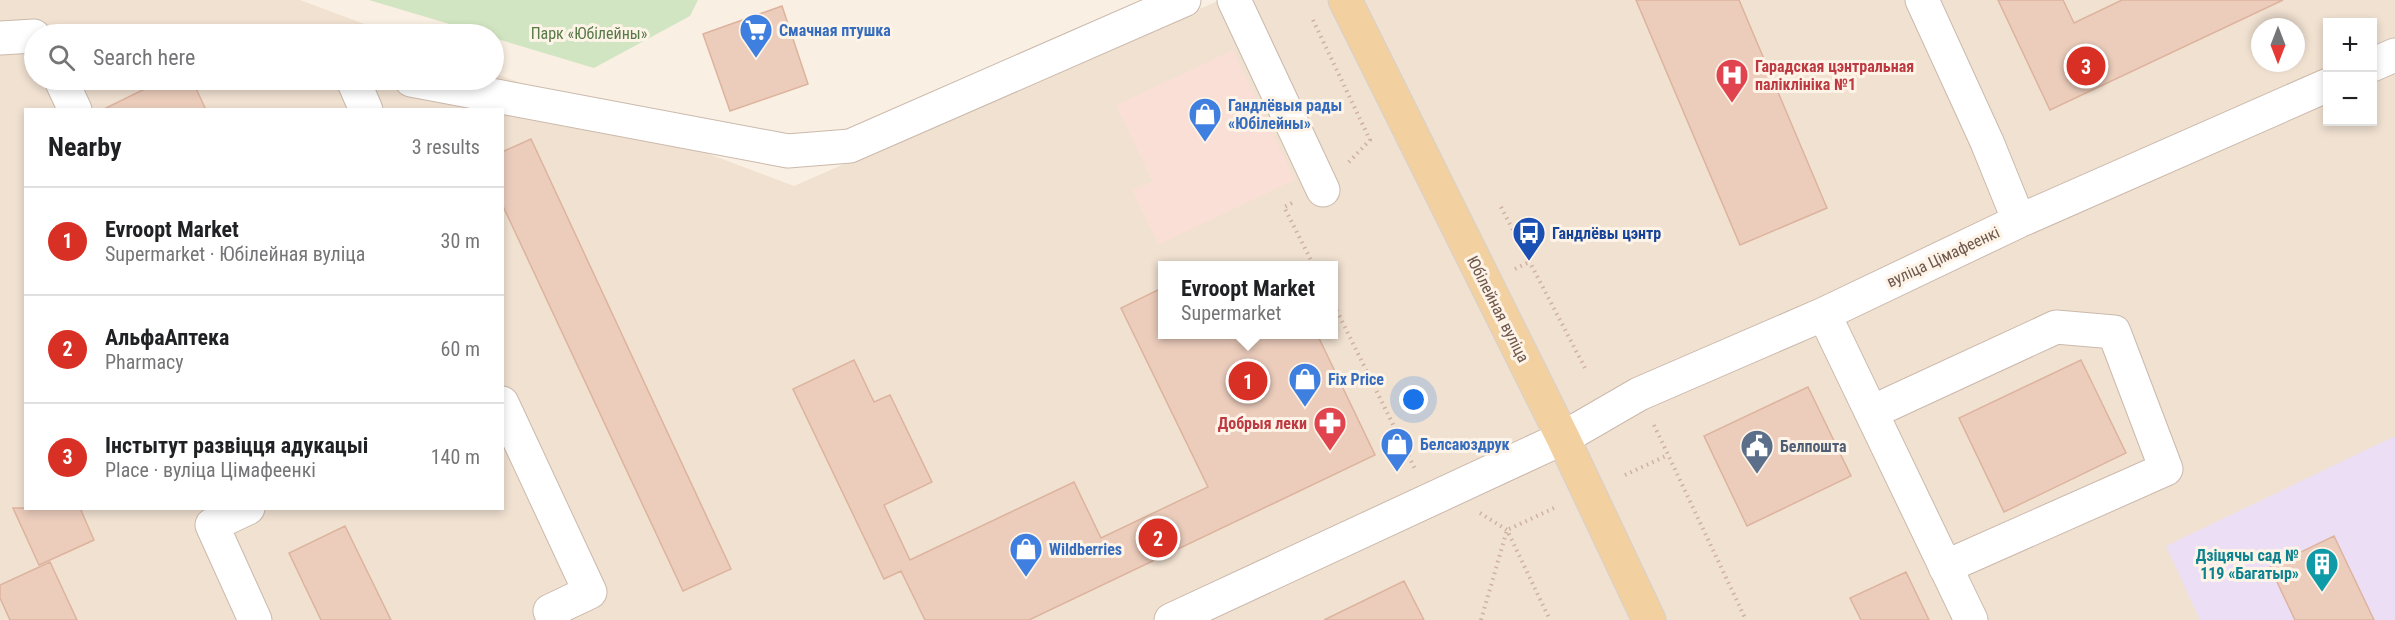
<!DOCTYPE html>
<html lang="en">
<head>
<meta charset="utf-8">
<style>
	:root { --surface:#fff; --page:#f6f6f6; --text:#202124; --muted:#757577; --line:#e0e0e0; --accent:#d93025 }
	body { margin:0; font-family:"Roboto Condensed",sans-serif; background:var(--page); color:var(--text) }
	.controls { position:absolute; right:18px; top:18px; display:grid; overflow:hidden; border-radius:0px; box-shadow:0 3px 9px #0003 }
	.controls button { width:54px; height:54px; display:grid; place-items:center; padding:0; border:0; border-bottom:2px solid var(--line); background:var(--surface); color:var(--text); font:30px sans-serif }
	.compass { position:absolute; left:2251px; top:18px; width:54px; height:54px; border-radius:50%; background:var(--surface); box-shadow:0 3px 9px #0003; rotate:180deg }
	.you { position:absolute; left:1414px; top:400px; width:21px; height:21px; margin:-15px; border:4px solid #fff; border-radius:50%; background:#1a73e8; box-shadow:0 0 0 9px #1a73e833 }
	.badge { display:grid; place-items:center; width:39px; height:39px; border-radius:50%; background:var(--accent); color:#fff; font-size:20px; font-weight:700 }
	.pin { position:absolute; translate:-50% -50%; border:3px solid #fff; box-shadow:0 2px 6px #0006 }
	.popup { position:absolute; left:1158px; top:261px; width:180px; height:78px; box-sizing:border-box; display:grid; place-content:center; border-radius:0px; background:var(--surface); filter:drop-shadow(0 2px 4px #0005); font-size:20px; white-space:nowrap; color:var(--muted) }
	.popup b { font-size:22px; color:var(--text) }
	.popup::after { content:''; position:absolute; left:50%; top:100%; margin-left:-12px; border:12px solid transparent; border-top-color:var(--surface) }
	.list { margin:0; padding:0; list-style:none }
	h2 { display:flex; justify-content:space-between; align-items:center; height:78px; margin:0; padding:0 24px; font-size:26px }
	h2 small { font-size:20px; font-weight:400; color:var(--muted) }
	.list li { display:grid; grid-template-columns:39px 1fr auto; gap:18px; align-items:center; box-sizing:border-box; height:108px; padding:0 24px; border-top:2px solid var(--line) }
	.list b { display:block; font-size:22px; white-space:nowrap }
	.list p { margin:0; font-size:20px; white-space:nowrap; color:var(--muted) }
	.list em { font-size:20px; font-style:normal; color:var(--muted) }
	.icon { flex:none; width:33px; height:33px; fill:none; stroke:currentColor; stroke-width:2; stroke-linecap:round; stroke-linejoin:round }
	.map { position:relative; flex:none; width:2395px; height:620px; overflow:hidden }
	.search { position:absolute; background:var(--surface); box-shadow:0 3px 9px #0003; left:24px; top:24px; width:480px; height:66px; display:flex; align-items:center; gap:15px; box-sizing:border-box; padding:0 21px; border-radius:33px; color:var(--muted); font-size:22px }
	.panel { position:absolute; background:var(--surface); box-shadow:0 3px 9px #0003; left:24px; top:108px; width:480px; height:402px; border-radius:0px }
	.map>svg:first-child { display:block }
	.residential { fill:#f0e1d1; fill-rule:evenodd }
	.commercial { fill:#f9dfd6 }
	.education { fill:#ecdff5 }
	.green { fill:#d2e5c2 }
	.building { fill:#eccdbc; stroke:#ddb39e; stroke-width:1.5 }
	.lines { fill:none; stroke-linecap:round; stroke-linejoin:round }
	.minor-casing { stroke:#cbb9ac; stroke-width:35 }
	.major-casing { stroke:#d6d0cd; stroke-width:35 }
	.path { stroke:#d0b1a0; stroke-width:4; stroke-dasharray:1.5 4.5; stroke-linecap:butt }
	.minor { stroke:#fff; stroke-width:33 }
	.major { stroke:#f3d09f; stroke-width:33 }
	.labels { text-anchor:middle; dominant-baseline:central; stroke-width:6; stroke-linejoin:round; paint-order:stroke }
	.shop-label { font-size:16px; font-weight:bold; fill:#366cbe; stroke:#fdf3e7; text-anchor:start }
	.park-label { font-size:16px; fill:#577947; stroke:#fdf3e7 }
	.health-label { font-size:16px; font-weight:bold; fill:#be3a42; stroke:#fdf3e7; text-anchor:start }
	.transit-label { font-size:16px; font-weight:bold; fill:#164399; stroke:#fdf3e7; text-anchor:start }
	.street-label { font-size:16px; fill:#6e564b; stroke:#fdf3e7 }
	.service-label { font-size:16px; font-weight:bold; fill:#4e5e75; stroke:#fdf3e7; text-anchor:start }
	.culture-label { font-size:16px; font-weight:bold; fill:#0d838f; stroke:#fdf3e7; text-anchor:end }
</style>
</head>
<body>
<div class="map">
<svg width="2395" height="620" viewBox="0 0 2395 620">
	<rect width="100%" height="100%" fill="#f9efe2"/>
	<path class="residential" d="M0,0H300L391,34H34V80H494V73L794,186L1220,0H2395V620H0ZM2328,22H2372V122H2328ZM2260,27H2296V63H2260ZM26,110H502V508H26ZM1162,266H1334V334H1162Z"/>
	<path class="commercial" d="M1233,50L1295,180L1158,245L1132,190L1152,181L1116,105Z"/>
	<path class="education" d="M2395,436V620H2200L2166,546Z"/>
	<path class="green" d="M369,0H698L690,16L594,68L494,38V34H483Z"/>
	<path class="building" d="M1636,0H1739L1827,208L1740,245Z
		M1998,0H2063L2074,23L2122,0H2283L2050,110Z
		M782,6L808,84L730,111L703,34Z
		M163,80H192L206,110H102Z
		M531,139L731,569L683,591L502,204V152Z
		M1162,288V334H1317L1375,455L1029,620H925L901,571L884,579L793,389L854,360L874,402L890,395L932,482L884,505L910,560L1074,482L1101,538L1208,487L1121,308Z
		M2081,360L2126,453L2004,512L1959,418Z
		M1808,387L1851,476L1747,526L1704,436Z
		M13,508H80L94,540L39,565Z
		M345,526L391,620H321L289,553Z
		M2334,536L2374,620H2295L2270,567Z
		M50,562L77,620H10L0,598V585Z
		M1906,572L1929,620H1861L1850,598Z
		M1404,581L1424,620H1324Z"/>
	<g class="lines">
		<g class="minor-casing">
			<path id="minor" d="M1234,0L1323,190
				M1922,0L1987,142L2019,221
				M0,38L34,36
				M2372,65L2395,55
				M61,80L75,110
				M353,80L366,110
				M411,80L788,151L850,146L1184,0
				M1824,314L1971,620
				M502,403L590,592L550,611L554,620
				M1872,412L2056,327L2114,332L2166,469L1945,567
				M248,508L212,525L255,620
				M1171,620L1563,438L1639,394L1824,314L2019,221L2328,85"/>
		</g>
		<g class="major-casing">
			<path id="major" d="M1345,0L1563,438L1649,620"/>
		</g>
		<path class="path" d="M1313,20L1370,140L1348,163
			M1292,203L1284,207L1314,266
			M1501,207L1585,368
			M1515,269L1529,262
			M1334,305L1415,469
			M1654,425L1746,620
			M1625,475L1668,455
			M1480,513L1507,530L1550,620
			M1481,620L1507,530L1554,508"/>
		<use href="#minor" class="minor"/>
		<use href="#major" class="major"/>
	</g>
	<defs>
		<g id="supermarket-pin" transform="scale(1.725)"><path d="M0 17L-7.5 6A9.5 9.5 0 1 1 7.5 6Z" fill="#3f7fe0" stroke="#fdf3e7"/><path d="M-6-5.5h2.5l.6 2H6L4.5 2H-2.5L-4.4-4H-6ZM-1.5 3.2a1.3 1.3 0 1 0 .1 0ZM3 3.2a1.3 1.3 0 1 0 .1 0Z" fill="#fff"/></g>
		<g id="hospital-pin" transform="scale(1.725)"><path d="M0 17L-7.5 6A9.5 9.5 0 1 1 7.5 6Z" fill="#e0444e" stroke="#fdf3e7"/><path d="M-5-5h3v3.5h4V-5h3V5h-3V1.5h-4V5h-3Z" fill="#fff"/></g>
		<g id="shop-pin" transform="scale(1.725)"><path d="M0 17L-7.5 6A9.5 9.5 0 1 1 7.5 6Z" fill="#3f7fe0" stroke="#fdf3e7"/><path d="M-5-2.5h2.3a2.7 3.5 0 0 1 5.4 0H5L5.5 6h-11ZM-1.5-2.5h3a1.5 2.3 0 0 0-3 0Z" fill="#fff"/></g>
		<g id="bus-pin" transform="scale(1.725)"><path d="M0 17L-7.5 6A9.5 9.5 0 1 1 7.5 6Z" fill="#1a4fb4" stroke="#fdf3e7"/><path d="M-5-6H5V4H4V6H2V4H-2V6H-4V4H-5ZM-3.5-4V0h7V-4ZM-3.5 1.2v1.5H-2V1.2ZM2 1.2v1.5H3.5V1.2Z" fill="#fff"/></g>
		<g id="pharmacy-pin" transform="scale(1.725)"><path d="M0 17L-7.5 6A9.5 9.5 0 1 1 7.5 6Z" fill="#e0444e" stroke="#fdf3e7"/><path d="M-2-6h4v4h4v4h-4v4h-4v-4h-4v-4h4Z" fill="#fff"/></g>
		<g id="civic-pin" transform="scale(1.725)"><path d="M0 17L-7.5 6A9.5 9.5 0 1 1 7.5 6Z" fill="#5c6f8a" stroke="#fdf3e7"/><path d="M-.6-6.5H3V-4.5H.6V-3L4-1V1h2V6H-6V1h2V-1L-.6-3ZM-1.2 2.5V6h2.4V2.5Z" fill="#fff"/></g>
		<g id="building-pin" transform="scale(1.725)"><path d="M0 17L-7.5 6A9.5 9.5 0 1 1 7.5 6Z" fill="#0f9aa8" stroke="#fdf3e7"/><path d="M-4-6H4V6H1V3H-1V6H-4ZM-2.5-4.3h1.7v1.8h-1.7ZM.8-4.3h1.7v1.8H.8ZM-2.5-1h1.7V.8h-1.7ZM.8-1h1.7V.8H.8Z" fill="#fff"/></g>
	</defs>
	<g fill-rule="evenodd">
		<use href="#supermarket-pin" x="756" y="30"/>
		<use href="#hospital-pin" x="1732" y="75"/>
		<use href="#shop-pin" x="1205" y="114"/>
		<use href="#bus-pin" x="1529" y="233"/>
		<use href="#shop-pin" x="1305" y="379"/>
		<use href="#pharmacy-pin" x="1330" y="423"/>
		<use href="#shop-pin" x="1397" y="444"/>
		<use href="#civic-pin" x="1757" y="446"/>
		<use href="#shop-pin" x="1026" y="549"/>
		<use href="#building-pin" x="2322" y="564"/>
	</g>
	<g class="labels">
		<g class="shop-label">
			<text x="779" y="30">Смачная птушка</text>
			<text x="1228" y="105">Гандлёвыя рады<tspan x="1228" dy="18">«Юбілейны»</tspan></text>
			<text x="1328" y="379">Fix Price</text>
			<text x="1420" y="444">Белсаюздрук</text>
			<text x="1049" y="549">Wildberries</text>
		</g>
		<g class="park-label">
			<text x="589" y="33">Парк «Юбілейны»</text>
		</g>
		<g class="health-label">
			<text x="1755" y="66">Гарадская цэнтральная<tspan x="1755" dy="18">паліклініка №1</tspan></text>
			<text x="1307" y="423" text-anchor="end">Добрыя леки</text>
		</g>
		<g class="transit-label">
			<text x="1552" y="233">Гандлёвы цэнтр</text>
		</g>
		<g class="street-label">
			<text transform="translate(1943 257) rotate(-25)">вуліца Цімафеенкі</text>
			<text transform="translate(1498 309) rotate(63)">Юбілейная вуліца</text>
		</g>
		<g class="service-label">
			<text x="1780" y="446">Белпошта</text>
		</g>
		<g class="culture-label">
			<text x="2299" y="555">Дзіцячы сад №<tspan x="2299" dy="18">119 «Багатыр»</tspan></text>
		</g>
	</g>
</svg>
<div class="controls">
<button>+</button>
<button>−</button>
</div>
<svg class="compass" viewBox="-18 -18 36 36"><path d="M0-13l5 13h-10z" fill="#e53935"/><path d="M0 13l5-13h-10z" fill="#757577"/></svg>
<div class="you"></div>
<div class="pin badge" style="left:1248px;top:381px">1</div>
<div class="popup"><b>Evroopt Market</b>Supermarket</div>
<div class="pin badge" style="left:1158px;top:538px">2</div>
<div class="pin badge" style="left:2086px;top:66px">3</div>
<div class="search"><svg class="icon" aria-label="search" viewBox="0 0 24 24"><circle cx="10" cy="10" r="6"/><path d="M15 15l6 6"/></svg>Search here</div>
<section class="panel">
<h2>Nearby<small>3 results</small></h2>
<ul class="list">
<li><span class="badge">1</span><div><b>Evroopt Market</b><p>Supermarket · Юбілейная вуліца</p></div><em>30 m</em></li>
<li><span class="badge">2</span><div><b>АльфаАптека</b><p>Pharmacy</p></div><em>60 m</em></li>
<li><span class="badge">3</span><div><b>Інстытут развіцця адукацыі</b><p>Place · вуліца Цімафеенкі</p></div><em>140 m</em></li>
</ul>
</section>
</div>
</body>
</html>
